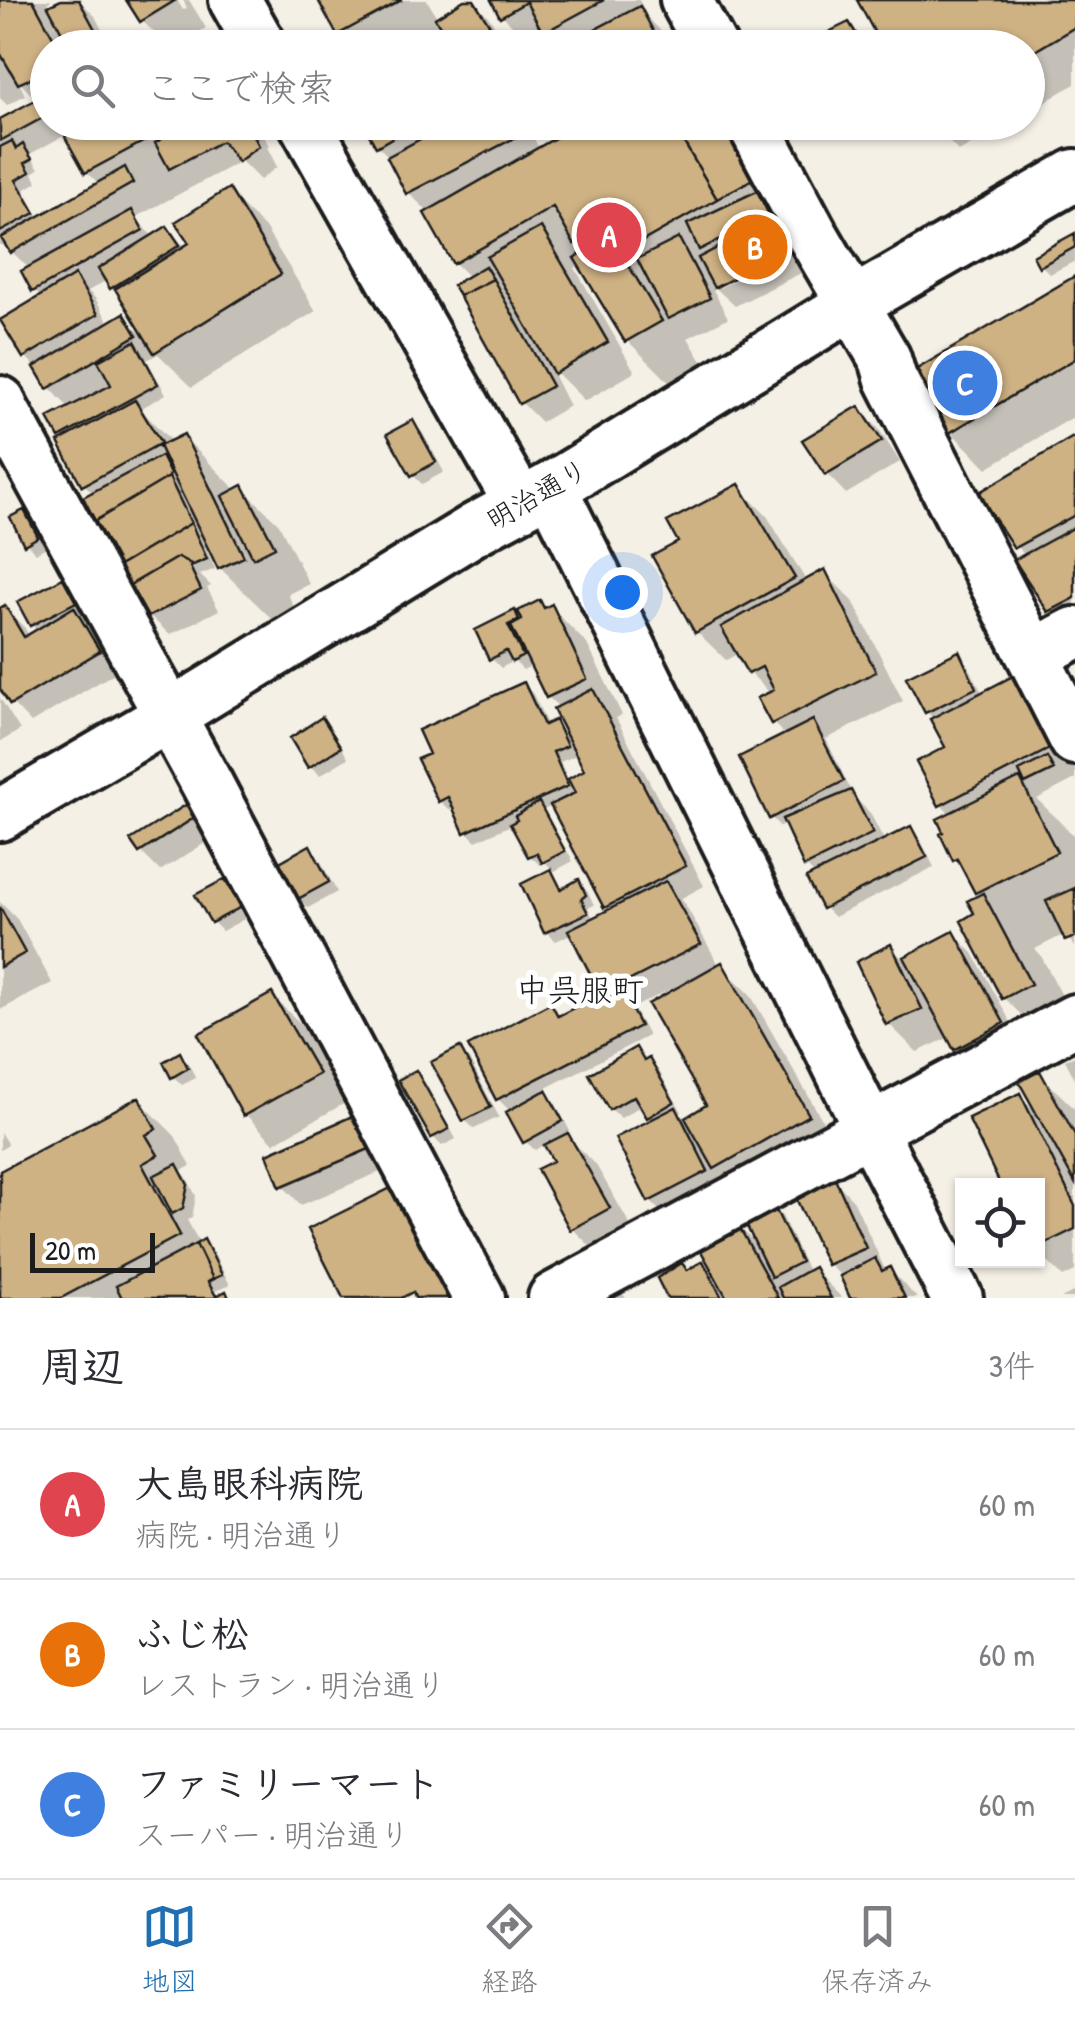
<!DOCTYPE html>
<html lang="ja">
<head>
<meta charset="utf-8">
<style>
	:root { --surface:#fff; --page:#f2f2f3; --text:#2b2b33; --muted:#7c7c81; --line:#e1e1e2; --accent:#1f6fb2 }
	body { margin:0; font-family:"Patrick Hand","Klee One",sans-serif; background:var(--page); color:var(--text) }
	.controls { position:absolute; right:30px; bottom:30px; display:grid; overflow:hidden; border-radius:0px; box-shadow:0 2px 8px #0004 }
	.controls button { width:90px; height:90px; display:grid; place-items:center; padding:0; border:0; border-bottom:2px solid var(--line); background:var(--surface); color:var(--text); font:50px sans-serif }
	.scale { position:absolute; left:30px; bottom:25px; width:125px; box-sizing:border-box; padding-left:10px; border:5px solid #1c1c1c; border-top:0; font-size:28px; line-height:35px; white-space:nowrap; color:#1c1c1c; -webkit-text-stroke:8px #fff; paint-order:stroke }
	.you { position:absolute; left:622px; top:592px; width:35px; height:35px; margin:-25px; border:8px solid #fff; border-radius:50%; background:#1a73e8; box-shadow:0 0 0 15px #1a73e833 }
	.badge { display:grid; place-items:center; width:65px; height:65px; border-radius:50%; background:var(--accent); color:#fff; font-size:32px; font-weight:700 }
	.pin { position:absolute; translate:-50% -50%; border:5px solid #fff; box-shadow:0 2px 10px #0006 }
	.list { margin:0; padding:0; list-style:none }
	h2 { display:flex; justify-content:space-between; align-items:center; height:130px; margin:0; padding:0 40px; font-size:42px }
	h2 small { font-size:32px; font-weight:400; color:var(--muted) }
	.list li { display:grid; grid-template-columns:65px 1fr auto; gap:30px; align-items:center; box-sizing:border-box; height:150px; padding:0 40px; border-top:2px solid var(--line) }
	.list b { display:block; font-size:38px; white-space:nowrap }
	.list p { margin:0; font-size:32px; white-space:nowrap; color:var(--muted) }
	.list em { font-size:32px; font-style:normal; color:var(--muted) }
	.icon { flex:none; width:55px; height:55px; fill:none; stroke:currentColor; stroke-width:2; stroke-linecap:round; stroke-linejoin:round }
	.map { position:relative; flex:none; width:1075px; height:1298px; overflow:hidden }
	.search { position:absolute; background:var(--surface); box-shadow:0 2px 8px #0004; left:30px; right:30px; top:30px; height:110px; display:flex; align-items:center; gap:25px; box-sizing:border-box; padding:0 35px; border-radius:55px; color:var(--muted); font-size:38px }
	.sheet { height:580px; background:var(--surface) }
	nav { display:flex; justify-content:space-around; align-items:center; box-sizing:border-box; height:140px; border-top:2px solid var(--line); background:var(--surface); font-size:28px; color:var(--muted) }
	nav a { display:grid; justify-items:center; gap:5px }
	nav .on { color:var(--accent) }
	.map>svg:first-child { display:block }
	.shadow { fill:#0003; fill-rule:evenodd }
	.building { fill:#cfb284; stroke:#1c1c1c; stroke-width:2.5 }
	.lines { fill:none; stroke-linecap:round; stroke-linejoin:round }
	.minor-casing { stroke:#1c1c1c; stroke-width:58 }
	.minor { stroke:#fff; stroke-width:50 }
	.labels { text-anchor:middle; dominant-baseline:central; stroke-width:10; stroke-linejoin:round; paint-order:stroke }
	.street-label { font-size:28px; fill:#1c1c1c; stroke:#fff }
	.quarter-label { font-size:32px; fill:#1c1c1c; stroke:#fff }
</style>
</head>
<body>
<div class="map">
<svg width="1075" height="1298" viewBox="0 0 1075 1298">
	<rect width="100%" height="100%" fill="#f5f0e6"/>
	<filter id="ink" filterUnits="userSpaceOnUse"><feTurbulence type="fractalNoise" baseFrequency=".01" numOctaves="2"/><feDisplacementMap in="SourceGraphic" scale="20" xChannelSelector="R" yChannelSelector="G"/><feConvolveMatrix kernelMatrix="1 2 1 2 8 2 1 2 1" color-interpolation-filters="sRGB"/></filter>
	<g filter="url(#ink)">
		<path class="shadow" d="M0,0H51L48,2V8L61,0H81L80,1L95,16L111,48H48V122H257L269,146L267,147L277,167L260,180L241,161L136,217L153,237L167,229L186,248L228,192L265,228L316,311L192,387L158,354L147,360L166,394L140,409L172,442L184,437L237,491L242,488L279,524L309,584L288,594L296,612L275,622L220,568L209,544L205,546L215,569L200,575L211,586L207,588L219,610L170,635L150,616L94,494L84,484L66,441L52,419L70,409L49,387L39,370L25,356L42,298L34,290L30,269L12,252L7,242L0,246V122L38,101L19,82L25,95L7,105L0,98ZM67,134L87,172L100,185L40,219L24,190L37,182L33,173L39,169L30,154ZM107,280L124,300L145,338L124,316L110,324L95,298L88,291Z
			M129,0H177L183,10L187,8L183,0H189L206,28L181,42L183,46L196,39L204,48H134L157,35L141,20Z
			M321,0H427L438,19L472,0L490,18L509,48H456L441,23L395,48H353L339,34Z
			M496,0H639L649,19L659,29L669,48H561L555,42L545,48H535L502,15Z
			M860,0H1075V84L1028,112V48Z
			M849,25L871,48H802Z
			M365,122H525L540,150L588,122H743L787,235L782,238L790,247L719,283V288L792,252L803,272L735,306L709,282L728,318L688,338L706,368L674,387L627,340L581,264L575,268L635,372L585,401L548,364L569,406L541,422L521,402L470,278L455,263L429,213L408,192L390,158L378,146Z
			M529,122H550L536,129Z
			M809,122H831L816,130Z
			M930,122H1009L959,152Z
			M1075,236V261L1050,274L1041,265Z
			M1075,279V416L987,468L951,432Z
			M859,409L878,428L900,462L846,494L827,474Z
			M412,423L422,432L444,472L422,484L413,475Z
			M1075,439V636L1050,611L1026,556L1016,546Z
			M738,487L767,516L807,582L824,572L853,601L903,701L826,739L851,791L849,792L870,813L885,842L911,829L920,839L934,867L834,917L824,907L816,876L806,866L787,823L780,827L771,817L786,736L773,723L771,694L750,673L739,653L726,660L697,632L681,543Z
			M24,513L33,522L46,547L36,553L26,543Z
			M62,582L91,610L102,631L96,634L118,671L31,723L12,703L0,684V610L4,608L24,627L30,637L38,631L32,625Z
			M551,607L587,644L622,715L616,718L704,886L680,899L685,904L720,967L721,966L750,994L836,1144L745,1196L723,1174L735,1200L678,1229L650,1201L654,1121L642,1105L621,1118L611,1109L635,1050L658,1070L682,1112L679,1114L685,1120L710,1106L684,982L633,1008L648,1036L542,1090L555,1103L570,1131L565,1134L596,1165L637,1237L601,1257L572,1228L556,1162L546,1144L535,1150L525,1141L511,1112L498,1099L471,1047L551,1006L561,1017L610,1000L603,993L573,933L556,941L546,932L525,885L554,871L545,862L540,865L530,856L513,824L476,841L466,831L456,807L449,810L440,801L433,755L524,685L533,694L548,726L555,723L569,738L560,708L548,697L533,665L523,670L514,661L501,668L491,658L478,631L514,613L526,625ZM579,754L588,772L569,781L560,762ZM553,806L606,907L611,912L594,920L588,908L594,905L588,892L579,882L564,890L551,873L573,861L543,810Z
			M959,654L968,664L983,695L1043,707L1075,767V779L1037,799L1075,837V947L1065,934L1035,949L1040,954L1075,1020L1062,1055L1004,998L977,914L982,897L966,871L955,859L951,815L941,805L948,748L935,720L927,712Z
			M0,698L20,730L2,741L0,740Z
			M322,721L331,730L348,758L320,775L310,766Z
			M189,806L215,837L160,871L141,852Z
			M309,849L319,858L337,892L308,908L298,898Z
			M225,882L234,891L248,917L222,931L213,922Z
			M0,902L17,919L52,983L0,1010Z
			M954,934L973,953L1022,1043L976,1068L956,1048L950,1037L917,1052L888,1023L890,947L904,960Z
			M272,996L301,1024L345,1103L274,1143L245,1114Z
			M459,1050L469,1059L499,1117L474,1129L465,1120Z
			M180,1055L189,1065L196,1078L182,1085L173,1076Z
			M1075,1056V1079L1065,1060Z
			M415,1073L425,1082L456,1139L442,1146L433,1137Z
			M1039,1074L1075,1109V1271L1063,1277L1038,1252V1186L1020,1096L1039,1115Z
			M139,1100L175,1136L191,1166L181,1171L186,1176L196,1196L192,1218L187,1220L200,1244L203,1242L213,1252L230,1285L215,1291L219,1298H229H0V1174Z
			M365,1113L399,1164L301,1205L282,1185Z
			M0,1132L8,1145L0,1150Z
			M835,1181L854,1201L886,1272L890,1270L917,1298H853L844,1279L829,1264Z
			M772,1207L782,1216L809,1273L814,1270L842,1298H670L688,1272L702,1264L717,1279L736,1224L758,1246Z
			M618,1289L626,1298H603Z
			M1075,1291V1298H1061Z"/>
		<path class="building" d="M0,0H33L59,48H48V71L18,84L0,53Z
			M61,0H79L104,46L70,48L48,6Z
			M126,0H176L140,22Z
			M318,0H402L337,35Z
			M464,0H474L504,48H453L435,18Z
			M491,0H604L543,33L526,2L500,17Z
			M857,0H1075V27L1028,55V48H883Z
			M640,6L661,46L561,48V47Z
			M849,22L865,48H796Z
			M48,93V115L0,141V119Z
			M91,122H180L85,173L65,137Z
			M188,122H247L259,146L238,162L222,141L169,169L155,143Z
			M362,122H419L376,147Z
			M452,122H518L524,133L406,194L387,157Z
			M583,122H672L717,199L641,242L626,215L574,244L553,207L453,264L424,213Z
			M672,122H725L756,177L717,199Z
			M12,141L16,149L23,144L32,159L25,163L30,172L16,180L35,213L0,232V147Z
			M125,167L133,183L10,253L1,238Z
			M229,188L281,274L154,353L115,289L189,243L175,222Z
			M757,191L769,215L699,250L687,224Z
			M132,210L143,230L32,292L21,271Z
			M769,221L785,252L714,288L698,258Z
			M167,226L180,245L110,289L98,269Z
			M541,227L608,342L554,374L487,257Z
			M1075,233V247L1039,267L1033,256Z
			M611,236L662,321L625,342L574,258Z
			M679,238L710,298L668,319L637,259Z
			M485,266L493,279L459,296L453,285Z
			M75,275L98,314L23,358L0,320Z
			M1075,276V359L949,433L912,372Z
			M493,279L552,386L519,404L459,296Z
			M124,313L137,335L47,389L34,367Z
			M135,341L158,384L59,438L48,418L111,385L98,361Z
			M135,400L161,443L82,486L58,442Z
			M859,406L882,441L825,475L802,440Z
			M413,420L436,462L411,476L387,434Z
			M184,434L244,557L218,569L159,446Z
			M1075,436V515L1014,548L978,493Z
			M161,456L170,474L169,477L95,521L83,497Z
			M169,477L191,523L119,566L95,521Z
			M739,484L795,578L695,633L652,556L678,542L667,522Z
			M243,485L275,547L253,558L222,496Z
			M24,510L38,537L24,545L10,517Z
			M191,523L207,559L193,565L178,557L130,585L119,566Z
			M1075,527V598L1048,612L1014,560Z
			M178,557L193,565L190,567L201,590L148,617L130,585Z
			M825,569L876,672L771,724L757,698L774,690L762,667L748,674L721,627Z
			M63,578L76,602L30,626L17,602Z
			M540,600L544,608L552,604L587,679L546,698L511,626L522,620L518,611Z
			M5,605L24,637L74,607L100,651L10,705L0,689V608Z
			M515,610L519,620L508,625L523,656L512,662L506,651L489,660L475,630Z
			M959,651L976,688L925,713L906,677Z
			M1015,675L1053,747L939,806L916,762L945,747L930,719Z
			M524,682L544,725L555,720L567,746L553,752L568,786L464,833L448,797L438,802L417,759L429,754L418,730Z
			M593,689L686,866L604,908L550,805L575,793L568,779L584,770L553,709Z
			M322,717L341,747L308,768L290,738Z
			M813,720L844,781L769,819L739,757Z
			M1047,757L1054,770L1025,784L1019,771Z
			M1020,778L1057,852L975,893L957,859L953,861L940,834L943,832L937,819Z
			M851,790L873,833L804,867L782,819Z
			M539,802L565,851L542,863L537,853L528,857L510,824L517,820L515,816Z
			M189,803L197,816L139,853L130,840Z
			M911,826L927,857L822,909L806,878Z
			M310,845L329,882L296,900L276,864Z
			M551,869L561,889L579,879L586,895L581,899L588,913L544,933L521,884Z
			M225,879L241,907L211,923L195,895Z
			M666,881L701,944L601,995L568,930Z
			M1075,888V937L1065,941L1046,901Z
			M983,893L1031,984L1002,999L961,921L974,913L967,901Z
			M0,907L25,953L0,967Z
			M954,931L1004,1023L954,1050L904,957Z
			M891,944L922,1009L886,1025L856,962Z
			M722,962L809,1115L714,1169L685,1118L706,1105L648,1004Z
			M622,991L640,1026L496,1100L468,1046L551,1003L558,1016L599,995L602,1001Z
			M272,993L319,1074L243,1116L198,1034Z
			M460,1047L491,1107L463,1121L431,1062Z
			M636,1047L644,1061L649,1058L674,1102L647,1118L634,1096L609,1110L589,1074Z
			M180,1052L188,1068L171,1078L163,1062Z
			M416,1070L449,1129L431,1138L398,1080Z
			M1040,1071L1075,1135V1183L1019,1082Z
			M546,1090L563,1121L523,1143L506,1112Z
			M1020,1093L1075,1206V1229L1038,1247V1186H1001L968,1118Z
			M139,1097L156,1129L146,1135L158,1155L142,1164L180,1235L61,1298H0V1171Z
			M676,1107L708,1171L648,1202L615,1138Z
			M366,1110L381,1144L280,1187L267,1154Z
			M568,1133L610,1208L570,1230L537,1169L553,1161L544,1145Z
			M177,1164L188,1185L183,1208L172,1214L153,1176Z
			M835,1178L866,1248L827,1265L795,1196Z
			M395,1186L452,1298H415L413,1292L401,1298H343L308,1229Z
			M773,1204L801,1262L771,1277L743,1218Z
			M736,1221L778,1298H727L696,1242Z
			M204,1239L222,1275L213,1279L196,1244Z
			M196,1244L213,1279L208,1282L216,1296L226,1291L229,1298H122L116,1286Z
			M875,1258L882,1271L890,1267L905,1298H850L840,1276Z
			M703,1261L722,1298H667L657,1278L682,1263L687,1270Z
			M814,1267L831,1298H783L778,1287Z"/>
		<g class="lines">
			<g class="minor-casing">
				<path id="minor" d="M235,0L262,48
					M686,0L712,48
					M304,122L520,504
					M752,122L813,236L885,359L891,379L1075,739
					M0,402L2,408L207,784L479,1298
					M551,488L871,1131L957,1298
					M1033,655L1075,633
					M0,815L169,716L475,529L551,488L852,304L1075,175
					M554,1298L1075,1020"/>
			</g>
			<use href="#minor" class="minor"/>
		</g>
	</g>
	<g class="labels">
		<g class="street-label">
			<text transform="translate(537 494) rotate(-30)">明治通り</text>
		</g>
		<g class="quarter-label">
			<text x="580" y="989">中呉服町</text>
		</g>
	</g>
</svg>
<div class="controls">
<button><svg class="icon" aria-label="locate" viewBox="0 0 24 24"><circle cx="12" cy="12" r="6"/><path d="M12 2v4M12 18v4M2 12h4M18 12h4"/></svg></button>
</div>
<div class="scale">20 m</div>
<div class="you"></div>
<div class="pin badge" style="left:609px;top:235px;background:#e0444e">A</div>
<div class="pin badge" style="left:755px;top:247px;background:#e8710a">B</div>
<div class="pin badge" style="left:965px;top:383px;background:#3f7fe0">C</div>
<div class="search"><svg class="icon" aria-label="search" viewBox="0 0 24 24"><circle cx="10" cy="10" r="6"/><path d="M15 15l6 6"/></svg>ここで検索</div>
</div>
<section class="sheet">
<h2>周辺<small>3件</small></h2>
<ul class="list">
<li><span class="badge" style="background:#e0444e">A</span><div><b>大島眼科病院</b><p>病院 · 明治通り</p></div><em>60 m</em></li>
<li><span class="badge" style="background:#e8710a">B</span><div><b>ふじ松</b><p>レストラン · 明治通り</p></div><em>60 m</em></li>
<li><span class="badge" style="background:#3f7fe0">C</span><div><b>ファミリーマート</b><p>スーパー · 明治通り</p></div><em>60 m</em></li>
</ul>
</section>
<nav>
<a class="on"><svg class="icon" aria-label="map" viewBox="0 0 24 24"><path d="M3 6l6-2 6 2 6-2v14l-6 2-6-2-6 2zM9 4v14M15 6v14"/></svg>地図</a>
<a><svg class="icon" aria-label="directions" viewBox="0 0 24 24"><path d="M12 3l9 9-9 9-9-9zM9 14v-3h6M13 9l2 2-2 2"/></svg>経路</a>
<a><svg class="icon" aria-label="saved" viewBox="0 0 24 24"><path d="M7 4h10v16l-5-4-5 4z"/></svg>保存済み</a>
</nav>
</body>
</html>
